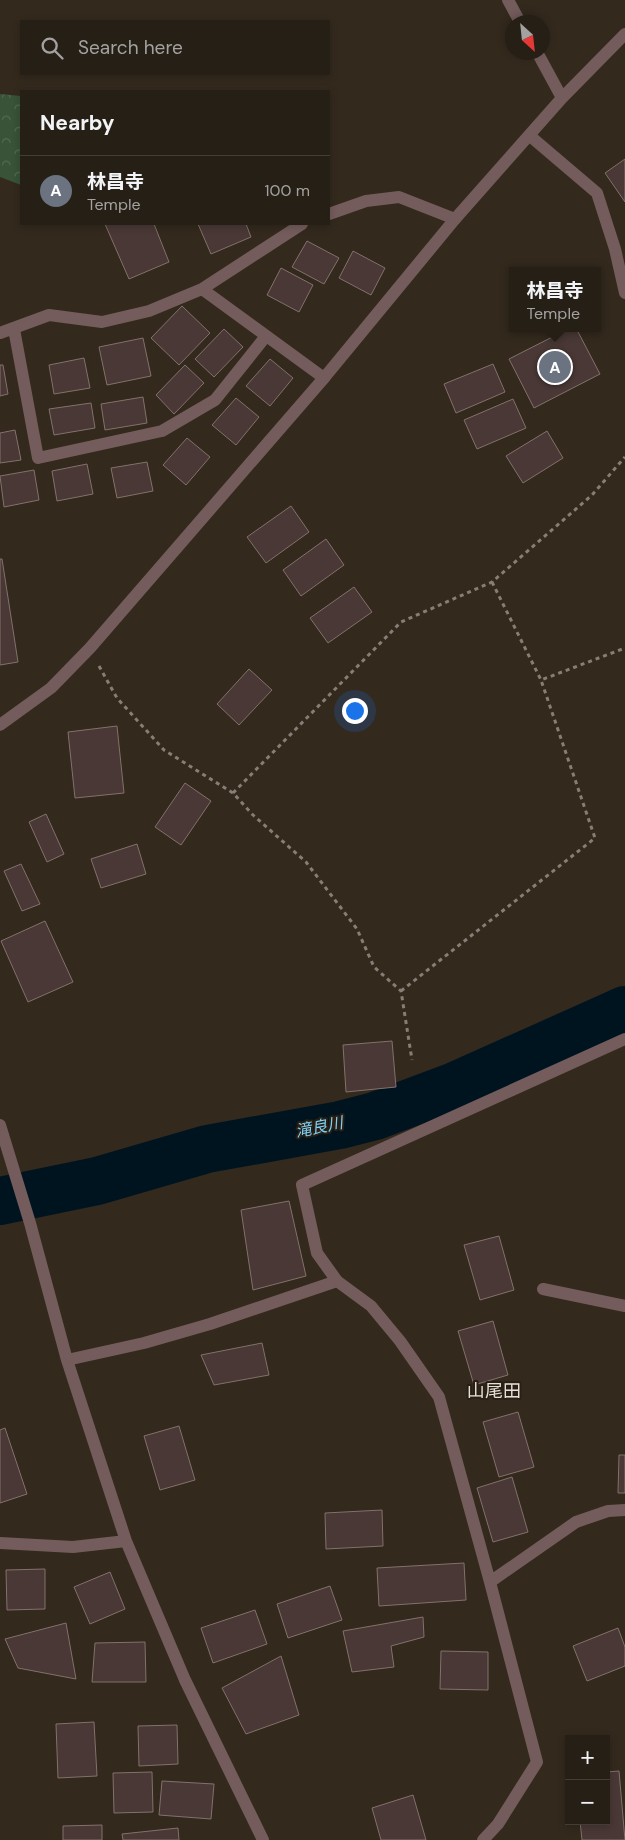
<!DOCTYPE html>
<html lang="en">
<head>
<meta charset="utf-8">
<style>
	:root { --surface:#261f16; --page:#2e271f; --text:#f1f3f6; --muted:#a4a2a1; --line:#423d35; --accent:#b45309 }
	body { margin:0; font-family:"DM Sans","Noto Sans JP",sans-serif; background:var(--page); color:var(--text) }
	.controls { position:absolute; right:15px; bottom:15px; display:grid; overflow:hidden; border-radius:0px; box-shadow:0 2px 8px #0003 }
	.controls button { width:45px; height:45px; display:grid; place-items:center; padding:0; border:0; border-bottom:1px solid var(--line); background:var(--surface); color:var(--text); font:25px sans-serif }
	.compass { position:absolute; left:505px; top:15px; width:45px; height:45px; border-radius:50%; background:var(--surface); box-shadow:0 2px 8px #0003; rotate:153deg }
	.you { position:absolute; left:354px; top:710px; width:18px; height:18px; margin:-12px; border:4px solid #fff; border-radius:50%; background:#1a73e8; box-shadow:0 0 0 8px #1a73e833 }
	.badge { display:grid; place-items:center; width:32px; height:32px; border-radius:50%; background:var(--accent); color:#fff; font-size:16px; font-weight:700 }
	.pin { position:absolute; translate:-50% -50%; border:2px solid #fff; box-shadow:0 1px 5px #0006 }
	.popup { position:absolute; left:509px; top:267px; width:92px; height:65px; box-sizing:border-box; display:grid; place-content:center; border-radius:0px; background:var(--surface); filter:drop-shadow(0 1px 4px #0005); font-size:16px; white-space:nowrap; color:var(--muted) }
	.popup b { font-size:19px; color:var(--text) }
	.popup::after { content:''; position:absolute; left:50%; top:100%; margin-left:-10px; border:10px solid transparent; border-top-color:var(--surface) }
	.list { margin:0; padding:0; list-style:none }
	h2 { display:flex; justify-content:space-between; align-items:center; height:65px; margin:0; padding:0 20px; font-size:21px }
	h2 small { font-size:16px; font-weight:400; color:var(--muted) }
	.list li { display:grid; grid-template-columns:32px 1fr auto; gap:15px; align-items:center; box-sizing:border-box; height:70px; padding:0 20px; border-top:1px solid var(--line) }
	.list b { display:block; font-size:19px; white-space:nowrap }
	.list p { margin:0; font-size:16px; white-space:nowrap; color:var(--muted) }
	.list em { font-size:16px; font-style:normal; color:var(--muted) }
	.icon { flex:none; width:28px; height:28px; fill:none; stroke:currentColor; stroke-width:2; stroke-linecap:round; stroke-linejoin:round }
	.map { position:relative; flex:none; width:625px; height:1840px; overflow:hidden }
	.search { position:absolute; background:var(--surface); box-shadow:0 2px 8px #0003; left:20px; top:20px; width:310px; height:55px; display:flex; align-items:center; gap:12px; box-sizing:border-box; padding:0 18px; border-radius:0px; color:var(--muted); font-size:19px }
	.panel { position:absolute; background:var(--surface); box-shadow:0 2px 8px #0003; left:20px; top:90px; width:310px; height:135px; border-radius:0px }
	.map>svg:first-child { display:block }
	.forest { fill:url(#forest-crowns) }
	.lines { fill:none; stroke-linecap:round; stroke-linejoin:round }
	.river { stroke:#001420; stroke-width:48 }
	.building { fill:#493835; stroke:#83716c }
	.path { stroke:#877f75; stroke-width:3; stroke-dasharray:4 4; stroke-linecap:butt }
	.service { stroke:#745c5c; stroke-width:12 }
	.minor { stroke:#745c5c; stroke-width:12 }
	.tertiary { stroke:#745c5c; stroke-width:12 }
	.labels { text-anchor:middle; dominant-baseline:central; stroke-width:4; stroke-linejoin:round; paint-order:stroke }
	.water-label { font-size:16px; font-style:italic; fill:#7dd1f8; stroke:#291f14 }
	.quarter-label { font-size:18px; fill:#e5dfd7; stroke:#291f14 }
</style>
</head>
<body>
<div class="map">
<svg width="625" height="1840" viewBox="0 0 625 1840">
	<defs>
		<pattern id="forest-crowns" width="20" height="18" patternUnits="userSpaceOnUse" patternTransform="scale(1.25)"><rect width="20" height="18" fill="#385337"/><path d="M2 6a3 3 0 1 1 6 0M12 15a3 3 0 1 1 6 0" fill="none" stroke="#556b53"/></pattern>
	</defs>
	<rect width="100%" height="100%" fill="#33291d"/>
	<path class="forest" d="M0,94L21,96V185L0,177Z"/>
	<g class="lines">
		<path class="river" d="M0,1201L97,1181L207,1149L340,1125L375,1116L455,1086L625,1010"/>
	</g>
	<path class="building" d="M625,159V202L605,173Z
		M105,224H154L169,262L129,279Z
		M198,224H246L251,237L211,254Z
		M307,241L339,258L324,284L292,267Z
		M353,251L385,268L371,295L339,278Z
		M281,268L313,285L299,312L267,295Z
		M182,306L210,333L179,365L151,338Z
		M570,328H576L600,374L534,408L509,359Z
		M224,329L243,347L214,377L195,359Z
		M143,338L151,376L107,385L99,347Z
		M84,358L90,388L54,394L49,365Z
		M270,359L293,378L270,406L246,386Z
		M493,364L505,392L456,413L444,384Z
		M0,365H3L8,394L0,396Z
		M185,365L204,383L174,414L156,395Z
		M143,397L147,423L105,430L101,404Z
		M236,398L259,417L236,445L212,425Z
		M513,399L526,428L477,449L464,420Z
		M91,403L95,428L54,435L49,409Z
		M15,430L21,460L0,463V433Z
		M547,431L563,458L523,483L506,456Z
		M187,438L210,457L186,485L163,465Z
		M147,462L153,491L117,498L111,468Z
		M87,464L93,494L57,501L52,471Z
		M34,470L39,500L4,507L0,476Z
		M291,506L309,532L266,563L247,537Z
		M326,539L344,565L301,596L283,570Z
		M0,559H2L18,662L0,665Z
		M354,587L372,612L328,643L310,618Z
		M249,669L272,690L239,725L217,704Z
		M117,726L124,793L75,798L68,732Z
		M185,783L211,801L181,845L155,827Z
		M46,814L64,854L47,862L29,822Z
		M137,844L146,874L101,888L91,859Z
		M21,864L40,904L22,911L4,871Z
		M45,921L73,982L28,1002L1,941Z
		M392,1041L396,1087L346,1092L343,1045Z
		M289,1201L306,1276L253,1290L241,1210Z
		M499,1236L514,1290L480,1300L464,1245Z
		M493,1321L508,1375L474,1385L458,1331Z
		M262,1343L269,1375L214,1385L201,1355Z
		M518,1412L534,1467L499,1477L483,1422Z
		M179,1426L195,1480L160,1490L144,1436Z
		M5,1428L27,1494L0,1503V1430Z
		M619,1455H625V1493H618Z
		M512,1477L528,1532L493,1542L477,1488Z
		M382,1510L383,1546L326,1549L325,1513Z
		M464,1563L466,1600L379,1606L377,1568Z
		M45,1569V1609L7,1610L6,1570Z
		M110,1572L125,1609L90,1624L74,1587Z
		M330,1586L342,1620L288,1638L277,1604Z
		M255,1610L267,1644L213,1663L201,1628Z
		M423,1617L424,1637L391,1646L394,1667L352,1672L343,1631Z
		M66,1623L76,1679L18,1668L5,1639Z
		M618,1628L625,1647V1666L587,1681L573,1646Z
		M145,1642L146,1682H92L95,1643Z
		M441,1651L488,1652V1690L440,1689Z
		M281,1656L299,1715L246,1734L222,1688Z
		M94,1722L97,1776L58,1778L56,1724Z
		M177,1725L178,1764L139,1766L138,1726Z
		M619,1771L625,1840H582L580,1821H606V1772Z
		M152,1772L153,1812L114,1813L113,1773Z
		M162,1781L214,1784L211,1819L159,1815Z
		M413,1795L426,1840H381L372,1808Z
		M102,1825V1840H63V1826Z
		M178,1828L179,1840H123L122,1834Z"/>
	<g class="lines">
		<path class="path" d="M492,582L541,680L625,648
			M99,666L117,698L164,750L233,793L253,815L306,862L357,929L374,967L401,991L412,1060
			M233,793L401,622L492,582L592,495L625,457
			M401,991L595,838L541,680"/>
		<path class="service" d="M337,1281L317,1253L302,1185L625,1039
			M543,1289L625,1306"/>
		<path class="minor" d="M530,136L597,193L615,249L625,293
			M329,214L366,201L399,197L455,219
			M202,289L324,378
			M14,329L38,458L162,431L215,400L266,336
			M0,333L49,315L102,322L149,311L202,289L302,224
			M0,1125L30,1223L67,1360L126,1541L185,1680L263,1840
			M67,1360L144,1343L210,1324L337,1281L371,1306L400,1341L439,1397L490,1582
			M0,1543L73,1547L126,1541
			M483,1840L498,1824L537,1762L490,1582L576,1522L608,1511L625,1510"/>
		<path class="tertiary" d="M508,0L520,22
			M537,52L562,98
			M0,725L51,688L90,648L324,378L455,219L562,98L625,34"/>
	</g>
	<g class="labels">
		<g class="water-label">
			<text transform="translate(319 1127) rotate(-11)">滝良川</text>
		</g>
		<g class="quarter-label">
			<text x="494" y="1391">山尾田</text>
		</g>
	</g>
</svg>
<div class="controls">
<button>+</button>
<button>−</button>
</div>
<svg class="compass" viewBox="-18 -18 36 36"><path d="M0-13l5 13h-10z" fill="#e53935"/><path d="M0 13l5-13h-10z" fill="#a4a2a1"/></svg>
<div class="you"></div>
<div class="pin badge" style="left:555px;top:367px;background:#6b7280">A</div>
<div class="popup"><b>林昌寺</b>Temple</div>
<div class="search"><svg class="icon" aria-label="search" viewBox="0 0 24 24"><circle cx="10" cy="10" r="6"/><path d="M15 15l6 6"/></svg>Search here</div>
<section class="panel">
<h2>Nearby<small></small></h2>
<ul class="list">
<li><span class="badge" style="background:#6b7280">A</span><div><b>林昌寺</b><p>Temple</p></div><em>100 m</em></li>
</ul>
</section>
</div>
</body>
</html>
